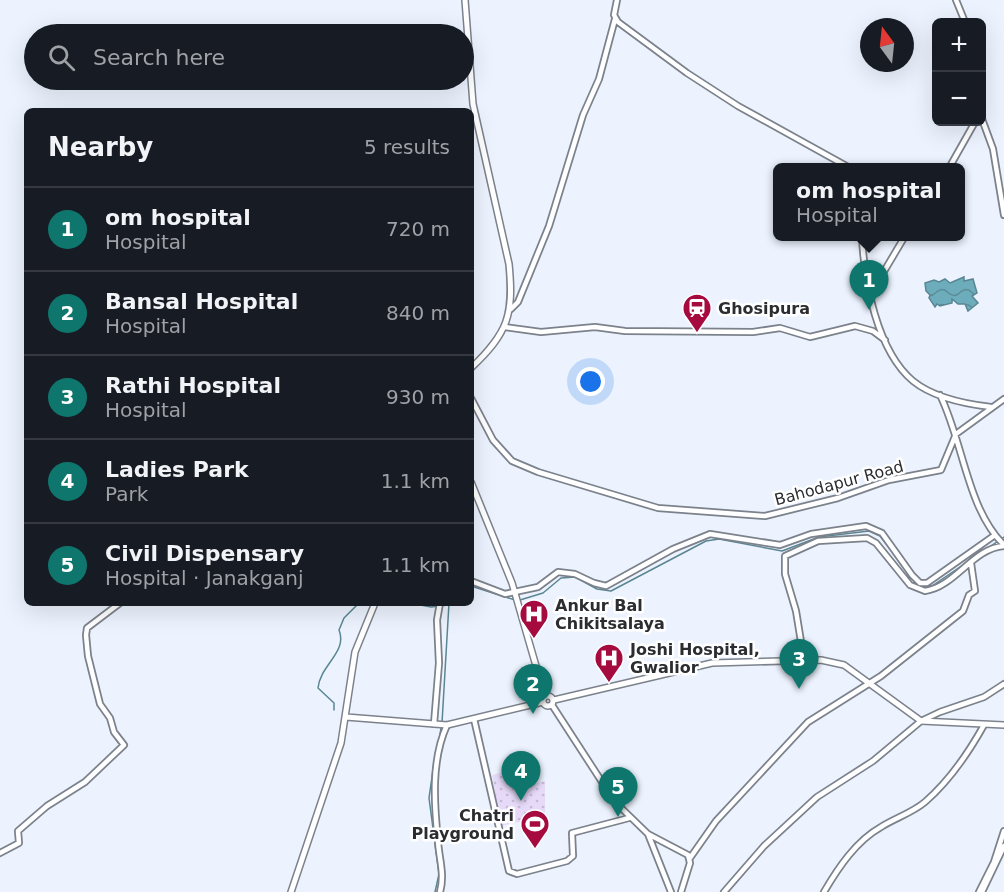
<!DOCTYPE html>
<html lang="en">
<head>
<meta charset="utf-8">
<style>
	:root { --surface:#171b24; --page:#20242c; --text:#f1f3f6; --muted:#9ea1a6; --line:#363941; --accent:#0f766e }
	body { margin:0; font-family:"DejaVu Sans",sans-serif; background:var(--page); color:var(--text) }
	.controls { position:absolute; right:18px; top:18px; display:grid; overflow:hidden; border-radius:9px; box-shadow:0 6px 24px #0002 }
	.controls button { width:54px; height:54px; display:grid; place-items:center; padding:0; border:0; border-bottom:2px solid var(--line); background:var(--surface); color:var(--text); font:30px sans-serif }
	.compass { position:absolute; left:860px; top:18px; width:54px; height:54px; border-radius:50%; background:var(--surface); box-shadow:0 6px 24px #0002; rotate:345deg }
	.you { position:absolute; left:591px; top:382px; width:21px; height:21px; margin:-15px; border:4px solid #fff; border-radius:50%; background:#1a73e8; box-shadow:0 0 0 9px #1a73e833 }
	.badge { display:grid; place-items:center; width:39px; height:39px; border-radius:50%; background:var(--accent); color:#fff; font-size:20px; font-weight:700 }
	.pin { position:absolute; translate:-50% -50px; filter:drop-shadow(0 2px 3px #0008) }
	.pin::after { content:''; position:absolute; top:32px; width:21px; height:18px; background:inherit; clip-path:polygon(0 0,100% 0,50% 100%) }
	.popup { position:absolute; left:773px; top:163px; width:192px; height:78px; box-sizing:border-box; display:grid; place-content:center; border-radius:9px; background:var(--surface); filter:drop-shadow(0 2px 4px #0005); font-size:20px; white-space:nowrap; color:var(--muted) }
	.popup b { font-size:22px; color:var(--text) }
	.popup::after { content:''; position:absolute; left:50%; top:100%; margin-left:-12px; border:12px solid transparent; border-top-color:var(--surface) }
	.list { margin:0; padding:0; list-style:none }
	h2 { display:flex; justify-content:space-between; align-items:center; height:78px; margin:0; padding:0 24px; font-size:26px }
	h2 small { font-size:20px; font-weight:400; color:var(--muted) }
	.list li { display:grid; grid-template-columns:39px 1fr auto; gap:18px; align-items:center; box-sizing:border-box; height:84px; padding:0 24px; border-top:2px solid var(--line) }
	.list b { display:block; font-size:22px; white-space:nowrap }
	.list p { margin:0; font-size:20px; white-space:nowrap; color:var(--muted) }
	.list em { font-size:20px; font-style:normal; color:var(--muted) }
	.icon { flex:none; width:33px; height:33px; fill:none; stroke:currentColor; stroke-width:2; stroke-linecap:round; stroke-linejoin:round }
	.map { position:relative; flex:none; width:1004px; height:892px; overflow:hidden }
	.search { position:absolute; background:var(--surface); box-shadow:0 6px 24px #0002; left:24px; top:24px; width:450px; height:66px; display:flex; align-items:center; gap:15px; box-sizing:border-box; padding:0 21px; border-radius:33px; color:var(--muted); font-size:22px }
	.panel { position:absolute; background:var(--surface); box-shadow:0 6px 24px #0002; left:24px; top:108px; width:450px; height:498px; border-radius:9px }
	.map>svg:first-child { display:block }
	.green { fill:url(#green-dots) }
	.water { fill:url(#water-waves); stroke:#598692; stroke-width:1.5 }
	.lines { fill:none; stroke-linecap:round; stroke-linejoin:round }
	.stream { stroke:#598692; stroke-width:1.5 }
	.secondary-casing { stroke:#7c828c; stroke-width:8 }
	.primary-casing { stroke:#7c828c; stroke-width:8 }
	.secondary { stroke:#fff; stroke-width:4.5 }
	.primary { stroke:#fff; stroke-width:5 }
	.labels { text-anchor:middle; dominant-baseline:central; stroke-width:5; stroke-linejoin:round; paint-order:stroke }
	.poi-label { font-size:16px; font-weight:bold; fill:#2b2d31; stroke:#fff; text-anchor:start }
	.street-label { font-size:16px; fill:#2b2d31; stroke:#fff }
</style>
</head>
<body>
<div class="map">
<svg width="1004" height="892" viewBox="0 0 1004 892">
	<defs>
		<pattern id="green-dots" width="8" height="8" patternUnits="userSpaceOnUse" patternTransform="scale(1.5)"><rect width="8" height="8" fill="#e7daf9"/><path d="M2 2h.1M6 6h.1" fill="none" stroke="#c6bbd6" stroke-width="1.8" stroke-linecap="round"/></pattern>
		<pattern id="water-waves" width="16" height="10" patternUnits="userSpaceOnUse" patternTransform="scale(1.5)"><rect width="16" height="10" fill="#6dacbb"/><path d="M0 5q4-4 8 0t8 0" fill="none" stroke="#5a8c99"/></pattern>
	</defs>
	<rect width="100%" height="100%" fill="#ecf3fe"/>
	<path class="green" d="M519,768L522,786L545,781V816L501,826L492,775Z"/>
	<path class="water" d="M964,277V281L973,279L977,293L972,296L978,303L968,311L965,304H958L952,299V303L940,306L937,304L935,307L929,298L930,295L926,291L925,283L934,280L939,282L945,279L950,283Z"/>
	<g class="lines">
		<path class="stream" d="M913,579L921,586H932L1004,537
			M471,586L515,600
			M520,600L543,593L561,578L575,577L597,589L611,591L706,541L719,539L782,551L819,537L869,531L880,536L901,563
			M410,603L431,607L448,605
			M334,710V703L318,688C320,665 348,652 339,630L344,618L359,603
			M442,723L449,603
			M439,741L441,728
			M434,763L429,798L439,874L435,892"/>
		<g class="secondary-casing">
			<path id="secondary" d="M617,0L614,15L618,22L687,73L738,106L850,168
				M956,0L965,22
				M982,119L993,149L1004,215
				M949,168L975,122
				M862,236C864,281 877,351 913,381C934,398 965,404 991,407
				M870,295L905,236
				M511,309L518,302L549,226L583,115L599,79L615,19
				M505,327L541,332L595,327L625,331L753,332L780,328L810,337L855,326L873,331L885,340
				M940,395C963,441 967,509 1004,545
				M471,398L493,440L512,461L538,472L658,508L765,516L838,498L889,480L941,470L956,434L1004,399
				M471,581L505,594L538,587L558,572L575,574L594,583L606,586L673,549L710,534L780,545L811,534L866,526L882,533L912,575L920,583H927L995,535
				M804,660L796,611L785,574V556L818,541L867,538L876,543L910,585L925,591C955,587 973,548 1004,546
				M552,705L615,802L648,834L688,855L690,863L681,892
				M474,719L509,871L517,874L567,861L573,856L572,833L629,818
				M434,724L439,663L437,620L440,603
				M648,834L671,892
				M0,853L19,843L18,831L47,806L85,782L124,745L114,732L110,718L100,704L88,656L86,635L87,628L120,603
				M690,858L716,821L808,722L881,676L963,611L969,595L975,591L971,563
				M440,892C445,874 439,859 438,841C434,803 431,760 447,725
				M724,892L764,846L817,797L873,761L921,721L940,712L984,697L1004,684
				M824,892C838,868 856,841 881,827C895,818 912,813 925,802C948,782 969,752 984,725
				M979,892L994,862L1004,831
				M982,892L1004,846"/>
		</g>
		<g class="primary-casing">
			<path id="primary" d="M465,0L473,104L509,264C514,315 508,333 471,368
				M471,482L512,583L545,697
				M543 701a5 5 0 1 1 10 0a5 5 0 1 1-10 0Z
				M554,700L712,663L821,660L844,665L921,721L1004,725
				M346,717L447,725L543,702
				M291,892L341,743L355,652L375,603"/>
		</g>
		<use href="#secondary" class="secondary"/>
		<use href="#primary" class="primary"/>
	</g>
	<defs>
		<g id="station-pin" transform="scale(1.5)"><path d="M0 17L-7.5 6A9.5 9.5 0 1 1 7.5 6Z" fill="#a50b3f" stroke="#fff"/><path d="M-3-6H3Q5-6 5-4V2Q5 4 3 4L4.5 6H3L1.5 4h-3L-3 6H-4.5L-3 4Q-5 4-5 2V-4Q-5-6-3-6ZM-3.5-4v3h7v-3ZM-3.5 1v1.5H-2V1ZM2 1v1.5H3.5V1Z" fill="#fff"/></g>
		<g id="hospital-pin" transform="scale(1.5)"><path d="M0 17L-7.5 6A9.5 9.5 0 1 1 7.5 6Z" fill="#a50b3f" stroke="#fff"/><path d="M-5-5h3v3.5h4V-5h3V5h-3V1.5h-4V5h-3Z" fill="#fff"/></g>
		<g id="stadium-pin" transform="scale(1.5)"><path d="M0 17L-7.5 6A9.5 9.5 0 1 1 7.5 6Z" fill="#a50b3f" stroke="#fff"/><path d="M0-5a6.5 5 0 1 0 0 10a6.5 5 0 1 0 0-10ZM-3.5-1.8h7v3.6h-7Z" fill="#fff"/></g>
	</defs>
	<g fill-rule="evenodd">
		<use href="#station-pin" x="697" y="308"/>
		<use href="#hospital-pin" x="534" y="614"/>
		<use href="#hospital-pin" x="609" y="658"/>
		<use href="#stadium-pin" x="535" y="824"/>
	</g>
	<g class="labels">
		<g class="poi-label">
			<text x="718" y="308">Ghosipura</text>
			<text x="555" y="605">Ankur Bal<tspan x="555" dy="18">Chikitsalaya</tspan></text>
			<text x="630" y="649">Joshi Hospital,<tspan x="630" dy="18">Gwalior</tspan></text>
			<text x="514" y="815" text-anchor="end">Chatri<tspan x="514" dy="18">Playground</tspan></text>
		</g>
		<g class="street-label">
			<text transform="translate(839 483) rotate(-15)">Bahodapur Road</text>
		</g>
	</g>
</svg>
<div class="controls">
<button>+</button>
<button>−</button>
</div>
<svg class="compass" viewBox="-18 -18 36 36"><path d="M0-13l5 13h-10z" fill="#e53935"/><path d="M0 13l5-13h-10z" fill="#9ea1a6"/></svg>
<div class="you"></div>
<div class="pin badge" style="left:869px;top:310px">1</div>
<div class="popup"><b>om hospital</b>Hospital</div>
<div class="pin badge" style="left:533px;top:714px">2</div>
<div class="pin badge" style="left:799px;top:689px">3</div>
<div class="pin badge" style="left:521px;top:801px">4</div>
<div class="pin badge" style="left:618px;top:817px">5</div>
<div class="search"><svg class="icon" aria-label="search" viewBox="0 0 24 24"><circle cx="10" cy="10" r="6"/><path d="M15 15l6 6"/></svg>Search here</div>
<section class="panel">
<h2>Nearby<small>5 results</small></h2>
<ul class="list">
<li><span class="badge">1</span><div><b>om hospital</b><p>Hospital</p></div><em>720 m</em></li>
<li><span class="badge">2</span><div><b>Bansal Hospital</b><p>Hospital</p></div><em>840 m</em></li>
<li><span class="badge">3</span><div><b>Rathi Hospital</b><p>Hospital</p></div><em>930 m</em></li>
<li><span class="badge">4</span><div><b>Ladies Park</b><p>Park</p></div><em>1.1 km</em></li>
<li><span class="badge">5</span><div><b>Civil Dispensary</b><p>Hospital · Janakganj</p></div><em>1.1 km</em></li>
</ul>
</section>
</div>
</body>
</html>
